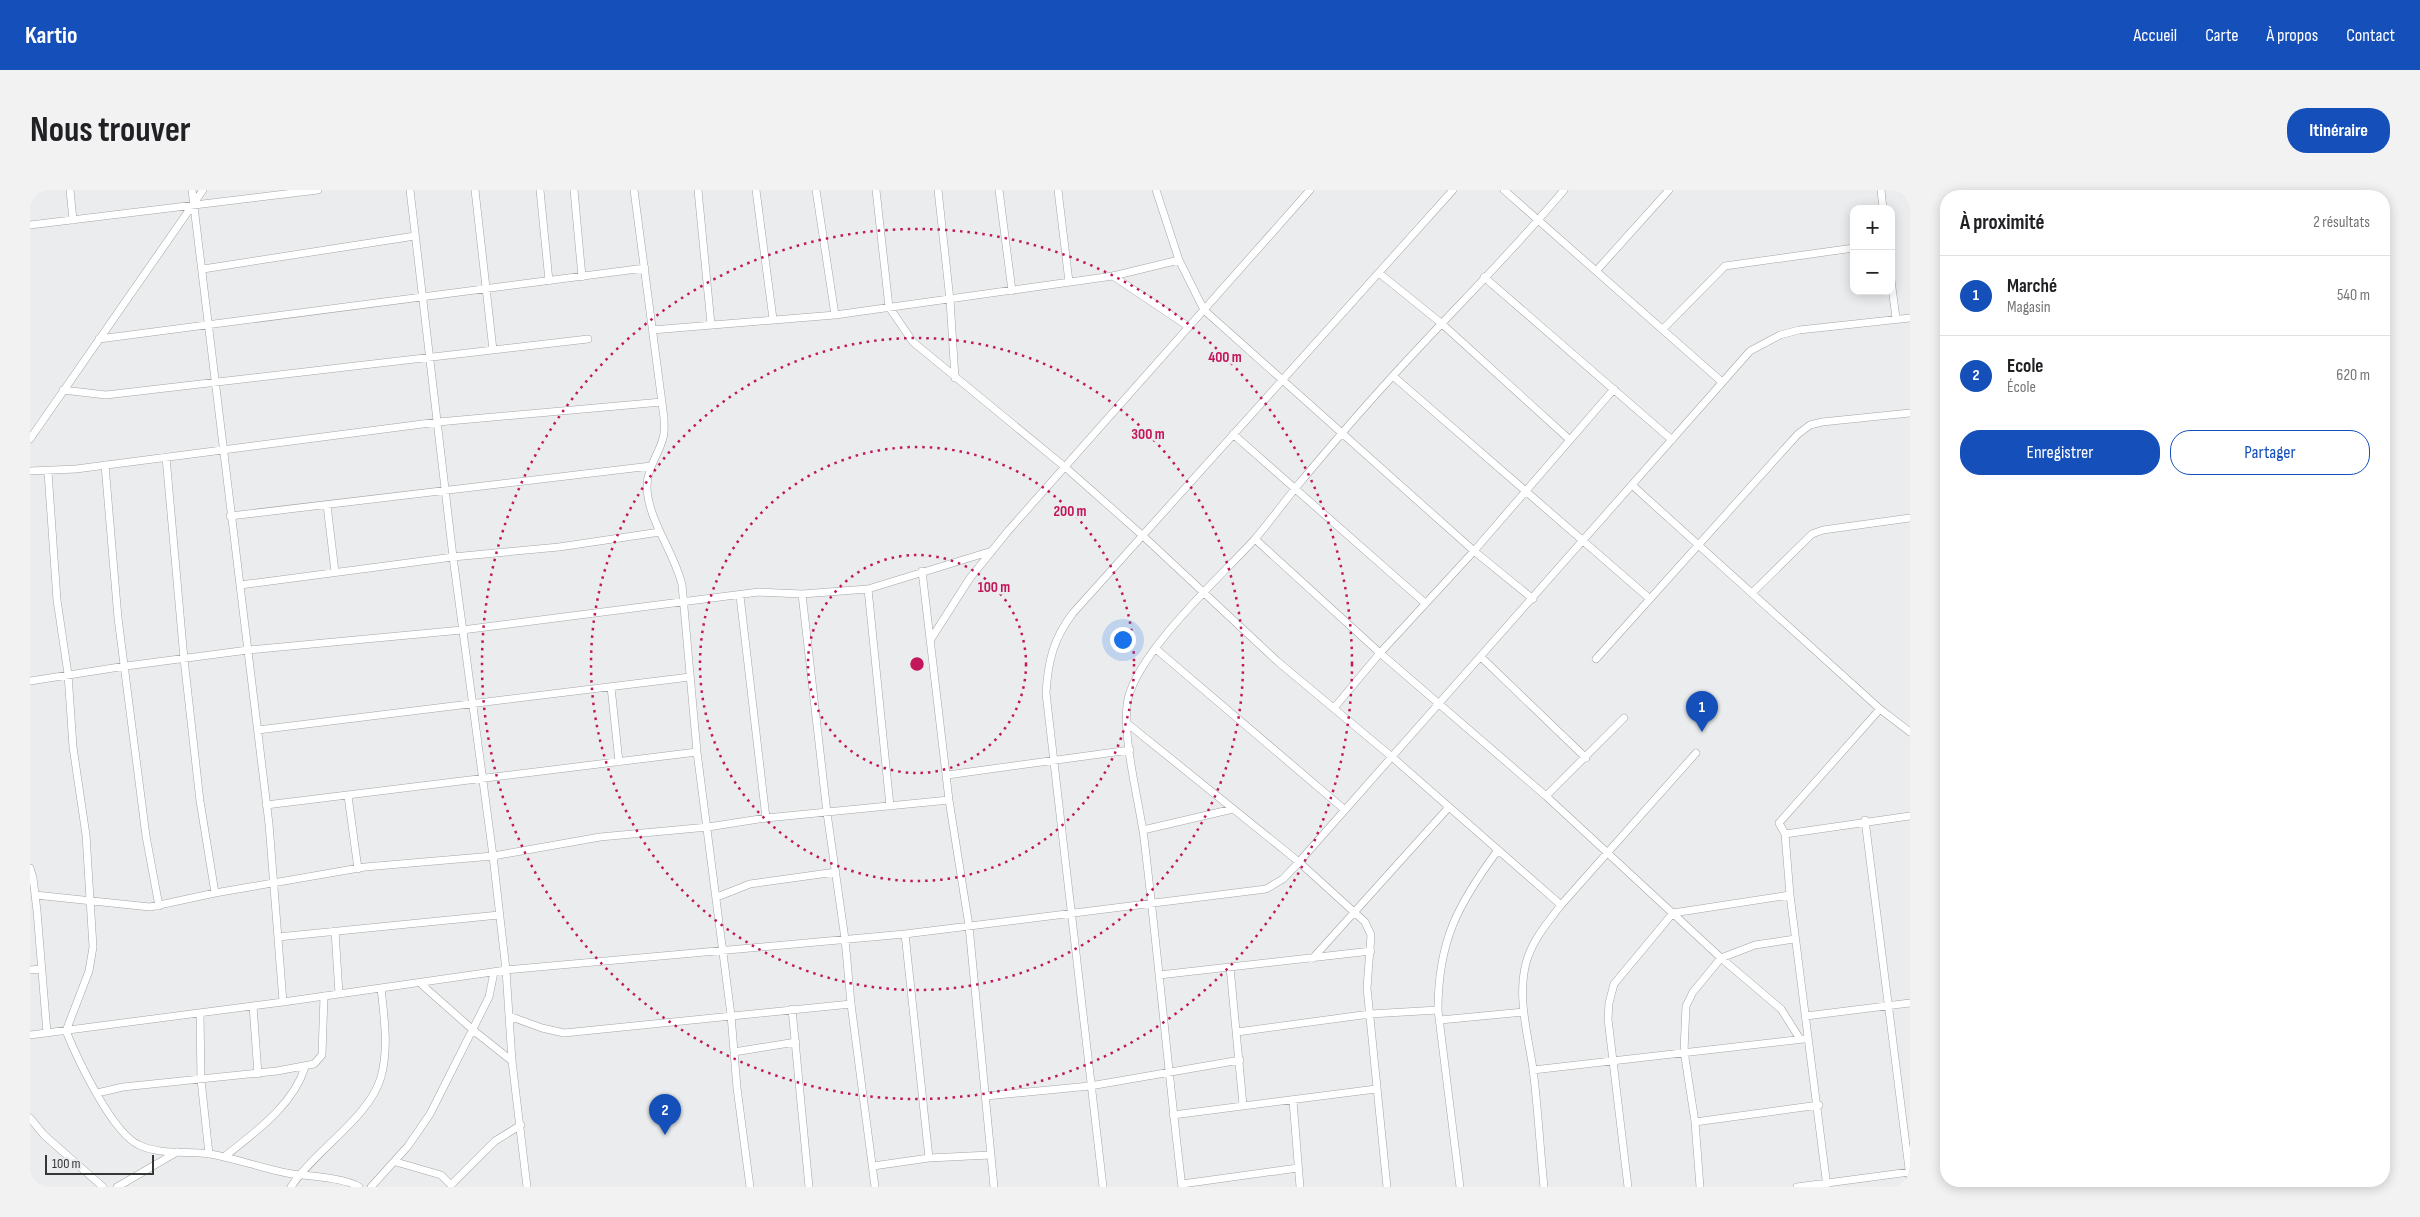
<!DOCTYPE html>
<html lang="fr">
<head>
<meta charset="utf-8">
<style>
	:root { --surface:#fff; --page:#f2f2f2; --text:#202124; --muted:#757577; --line:#e0e0e0; --accent:#144fba }
	body { margin:0; font-family:"Sofia Sans Condensed",sans-serif; background:var(--page); color:var(--text) }
	.controls { position:absolute; right:15px; top:15px; display:grid; overflow:hidden; border-radius:10px; box-shadow:0 2px 12px #0003 }
	.controls button { width:45px; height:45px; display:grid; place-items:center; padding:0; border:0; border-bottom:1px solid var(--line); background:var(--surface); color:var(--text); font:25px sans-serif }
	.scale { position:absolute; left:15px; bottom:12px; width:109px; box-sizing:border-box; padding-left:5px; border:2px solid #353636; border-top:0; font-size:14px; line-height:18px; white-space:nowrap; color:#353636; -webkit-text-stroke:4px #eaecee; paint-order:stroke }
	.you { position:absolute; left:1092px; top:449px; width:18px; height:18px; margin:-12px; border:4px solid #fff; border-radius:50%; background:#1a73e8; box-shadow:0 0 0 8px #1a73e833 }
	.badge { display:grid; place-items:center; width:32px; height:32px; border-radius:50%; background:var(--accent); color:#fff; font-size:16px; font-weight:700 }
	.pin { position:absolute; translate:-50% -41px; filter:drop-shadow(0 1px 2px #0008) }
	.pin::after { content:''; position:absolute; top:26px; width:18px; height:15px; background:inherit; clip-path:polygon(0 0,100% 0,50% 100%) }
	.list { margin:0; padding:0; list-style:none }
	h2 { display:flex; justify-content:space-between; align-items:center; height:65px; margin:0; padding:0 20px; font-size:21px }
	h2 small { font-size:16px; font-weight:400; color:var(--muted) }
	.list li { display:grid; grid-template-columns:32px 1fr auto; gap:15px; align-items:center; box-sizing:border-box; height:80px; padding:0 20px; border-top:1px solid var(--line) }
	.list b { display:block; font-size:19px; white-space:nowrap }
	.list p { margin:0; font-size:16px; white-space:nowrap; color:var(--muted) }
	.list em { font-size:16px; font-style:normal; color:var(--muted) }
	.actions { display:flex; gap:10px; padding:15px 20px }
	.actions a { flex:1; padding:11px 0; border:1px solid var(--accent); border-radius:20px; text-align:center; font-size:18px; color:var(--accent) }
	.actions .main { background:var(--accent); color:#fff }
	.map { position:relative; flex:none; width:1880px; height:997px; overflow:hidden; border-radius:20px }
	header { display:flex; align-items:center; gap:30px; box-sizing:border-box; height:70px; padding:0 25px; background:var(--accent); color:#fff }
	header strong { font-size:24px }
	nav { display:flex; gap:28px; margin-inline-start:auto; font-size:18px }
	.intro { display:flex; align-items:center; justify-content:space-between; box-sizing:border-box; height:120px; padding:0 30px }
	h1 { margin:0; font-size:35px }
	.button { padding:12px 22px; border-radius:20px; background:var(--accent); color:#fff; font-size:18px; font-weight:700 }
	main { display:flex; gap:30px; padding:0 30px }
	aside { flex:1; background:var(--surface); border-radius:20px; box-shadow:0 2px 12px #0003 }
	.map>svg:first-child { display:block }
	.lines { fill:none; stroke-linecap:round; stroke-linejoin:round }
	.minor-casing { stroke:#a3a5a6; stroke-width:8 }
	.minor { stroke:#fff; stroke-width:7 }
	.ring { fill:none; stroke:#c2185b; stroke-width:2.5; stroke-dasharray:2.5 5 }
	.centre { fill:#c2185b; stroke:#eaecee; stroke-width:2.5 }
	.ring-label { font-size:15px; text-anchor:middle; font-weight:bold; fill:#c2185b; stroke:#eaecee; stroke-width:5; stroke-linejoin:round; paint-order:stroke }
</style>
</head>
<body>
<header>
<strong>Kartio</strong>
<nav><a>Accueil</a><a>Carte</a><a>À propos</a><a>Contact</a></nav>
</header>
<div class="intro"><h1>Nous trouver</h1><a class="button">Itinéraire</a></div>
<main>
<div class="map">
<svg width="1880" height="997" viewBox="0 0 1880 997">
	<rect width="100%" height="100%" fill="#eaecee"/>
	<g class="lines">
		<g class="minor-casing">
			<path id="minor" d="M40,0L43,30
				M162,0L239,634L253,812L476,780L875,744L1236,699L1253,689L1269,672L1720,161L1750,145L1769,140L1880,128
				M380,0L423,367L463,666L476,780L482,871L497,997
				M445,0L463,160
				M510,0L519,91
				M544,0L552,87
				M604,0L634,228C634,234 635,242 633,248C629,264 617,278 617,296C617,329 645,363 652,395L667,562L701,825L707,898L720,997
				M668,0L681,134
				M726,0L743,129
				M786,0L805,125
				M846,0L859,117L883,152L1035,277L1112,345L1247,471L1362,567L1531,715
				M908,0L920,110L925,188
				M969,0L982,101
				M1028,0L1039,92
				M1126,0L1149,70L1174,120L1444,361L1503,409
				M1474,0L1692,192
				M1851,0L1853,19
				M0,35L288,0
				M173,79L385,46
				M1567,80L1639,0
				M1349,83L1411,133L1540,250
				M1083,86L1159,137
				M1454,87L1642,250
				M1861,90L1866,128
				M1633,139L1695,76L1824,58
				M622,140L805,125L1083,86L1149,70
				M69,149L615,78
				M1363,186L1620,409
				M33,200L76,205L558,149
				M1203,244L1395,413
				M0,249L173,0
				M136,267L154,469L170,611L185,703
				M75,275L88,428L116,646L129,716
				M0,281L46,279L408,232L632,212
				M18,282L27,410L38,484L43,557L56,645L63,757L59,781L36,841C47,868 82,943 109,955C130,965 157,961 180,964C208,969 234,979 262,984C279,986 316,988 329,997
				M1602,295L1850,519L1880,542
				M297,315L305,382
				M200,326L621,276
				M1225,349L1350,463L1516,606L1691,768L1751,819L1770,849
				M892,381L919,610L939,736L964,997
				M210,395L423,367L529,357L630,342
				M838,399L860,616
				M1722,403L1782,344L1793,340L1880,328
				M772,404L797,623L815,749L821,814L845,997
				M710,406L736,628
				M901,449L940,388L978,341L1280,0
				M1126,459L1315,620
				M1451,467L1556,568
				M1566,469L1768,244L1780,235L1792,232L1880,223
				M0,491L96,476L218,460L432,440L729,402L772,404L838,399L962,361
				M581,497L589,572
				M1304,518L1350,463L1444,361L1584,199
				M1850,519L1749,633L1755,644L1880,626
				M1098,534L1269,672L1335,732L1341,745L1337,798L1357,997
				M228,540L660,487
				M917,585L1100,560
				M318,606L328,679
				M1516,606L1594,528
				M236,615L667,562
				M1835,630L1880,987
				M1113,640L1203,619
				M1755,644L1760,705L1797,997
				M0,678L3,688L7,721L17,843
				M5,705L120,717L185,703L335,677L463,666L570,647L678,637L736,628L919,610
				M687,707L720,694L806,682
				M305,741L309,804
				M875,744L899,968
				M248,747L469,725
				M1283,768L1419,617
				M1200,777L1213,915
				M0,780L11,779
				M1129,785L1341,761
				M390,793L443,840L482,871
				M223,816L228,884
				M762,819L779,997
				M170,823L171,890L179,964
				M479,826L512,838L534,843L821,814
				M1776,826L1880,813
				M1410,830L1494,822
				M1207,842L1340,824L1408,820
				M0,845L253,812
				M704,862L766,852
				M1503,880L1774,849
				M67,903L93,897L247,881L284,874L292,865L294,806
				M956,906L1060,896L1210,870
				M1263,911L1270,997
				M1143,925L1346,899
				M0,928L14,945L73,997
				M1665,932L1789,915
				M194,967C224,943 263,916 275,877
				M366,972L411,985L421,995L465,951L491,935
				M843,976L899,968L960,965
				M1152,994L1268,978
				M87,997L147,962
				M261,997C284,961 340,927 351,887C359,858 354,827 351,798
				M341,997L378,956L400,924L459,807L464,782
				M1073,997L1016,503C1018,472 1023,449 1043,423L1423,0
				M1152,997C1138,881 1128,764 1114,648C1109,611 1091,544 1098,509C1109,461 1189,388 1224,350C1239,333 1253,313 1268,295C1298,259 1328,224 1360,189C1417,126 1479,66 1534,0
				M1430,997L1408,820C1408,751 1428,714 1468,660
				M1514,997C1510,958 1508,918 1503,879C1498,845 1487,808 1496,773C1502,751 1517,733 1531,715L1666,563
				M1598,997L1578,829L1579,813L1584,794L1643,723L1760,705
				M1670,997L1665,932L1654,861L1656,816L1663,802L1691,768L1725,755L1765,749
				M1767,997L1880,982"/>
		</g>
		<use href="#minor" class="minor"/>
	</g>
	<g class="ring">
		<circle cx="887" cy="474" r="109"/>
		<circle cx="887" cy="474" r="217"/>
		<circle cx="887" cy="474" r="326"/>
		<circle cx="887" cy="474" r="435"/>
	</g>
	<circle cx="887" cy="474" r="8" class="centre"/>
	<g class="ring-label">
		<text x="1195" y="172">400 m</text>
		<text x="1118" y="249">300 m</text>
		<text x="1040" y="326">200 m</text>
		<text x="964" y="402">100 m</text>
	</g>
</svg>
<div class="controls">
<button>+</button>
<button>−</button>
</div>
<div class="scale">100 m</div>
<div class="you"></div>
<div class="pin badge" style="left:1672px;top:542px">1</div>
<div class="pin badge" style="left:635px;top:945px">2</div>
</div>
<aside>
<h2>À proximité<small>2 résultats</small></h2>
<ul class="list">
<li><span class="badge">1</span><div><b>Marché</b><p>Magasin</p></div><em>540 m</em></li>
<li><span class="badge">2</span><div><b>Ecole</b><p>École</p></div><em>620 m</em></li>
</ul>
<div class="actions"><a class="main">Enregistrer</a><a>Partager</a></div>
</aside>
</main>
</body>
</html>
